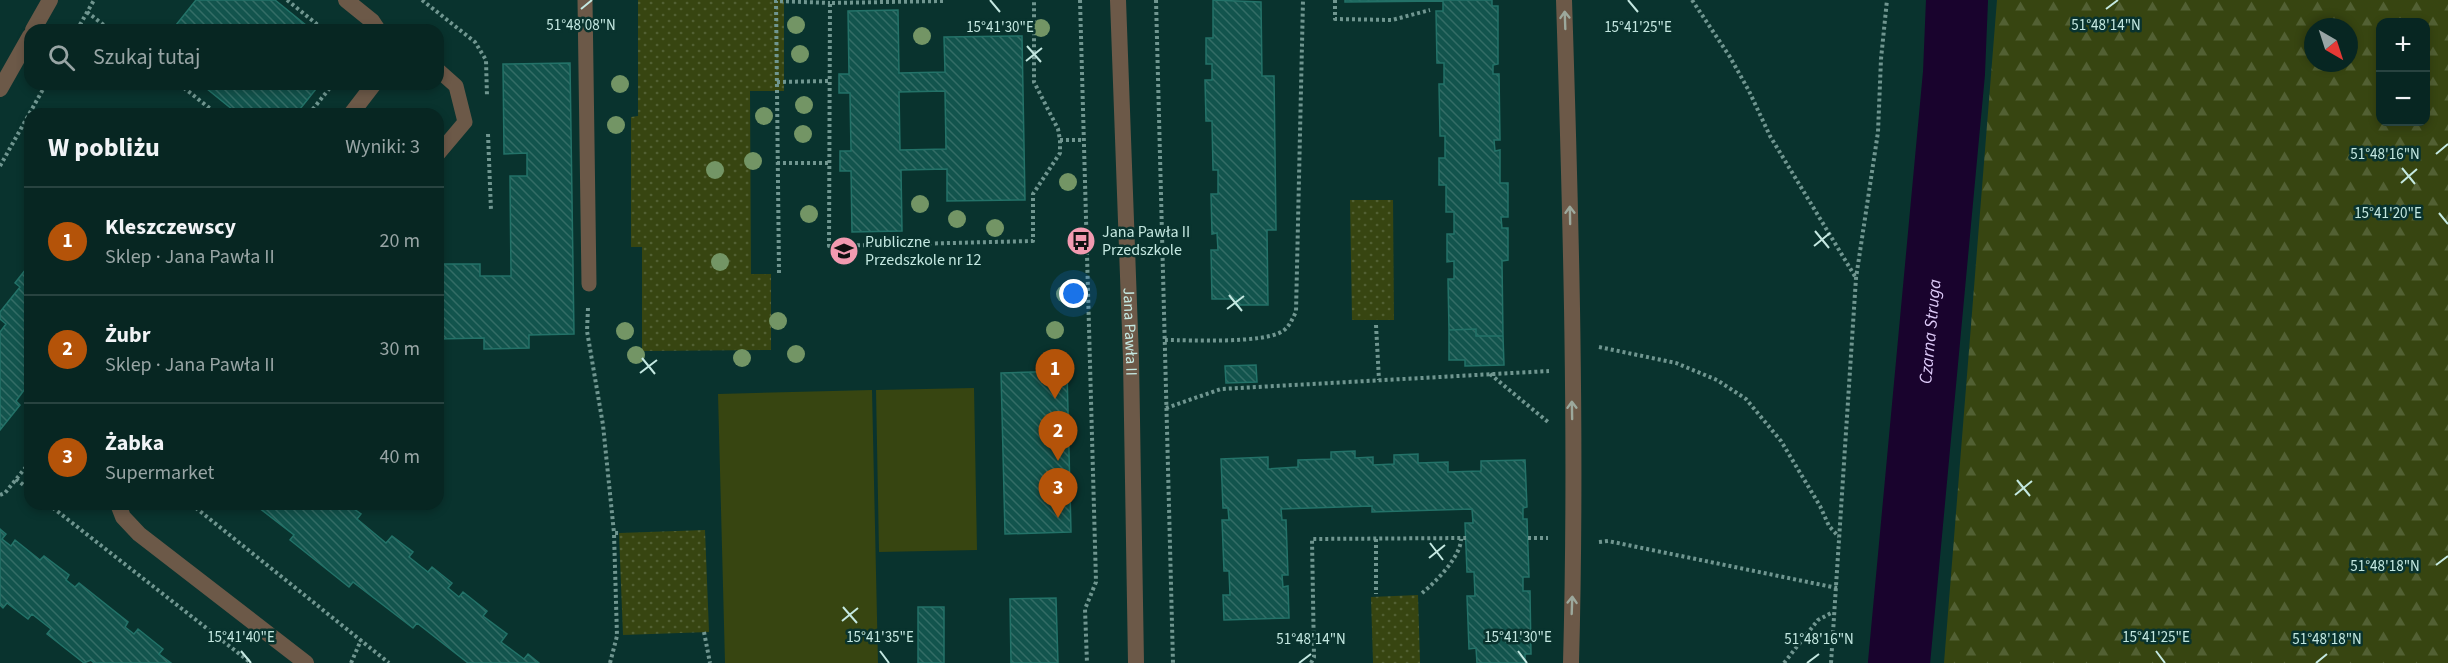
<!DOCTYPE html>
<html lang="pl">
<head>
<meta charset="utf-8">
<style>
	:root { --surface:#072622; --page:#102e2a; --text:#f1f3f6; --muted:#98a5a5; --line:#284340; --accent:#b45309 }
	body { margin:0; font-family:"Source Sans 3",sans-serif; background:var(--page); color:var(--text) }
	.controls { position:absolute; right:18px; top:18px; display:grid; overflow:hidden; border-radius:12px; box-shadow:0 3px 9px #0003 }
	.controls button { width:54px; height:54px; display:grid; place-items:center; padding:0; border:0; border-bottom:2px solid var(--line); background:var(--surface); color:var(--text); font:30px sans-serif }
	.compass { position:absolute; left:2304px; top:18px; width:54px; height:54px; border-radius:50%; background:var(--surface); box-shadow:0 3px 9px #0003; rotate:141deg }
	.you { position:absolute; left:1074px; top:294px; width:21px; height:21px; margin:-15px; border:4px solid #fff; border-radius:50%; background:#1a73e8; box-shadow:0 0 0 9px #1a73e833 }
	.badge { display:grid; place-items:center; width:39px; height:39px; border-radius:50%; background:var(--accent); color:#fff; font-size:20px; font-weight:700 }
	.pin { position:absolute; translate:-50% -50px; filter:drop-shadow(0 2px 3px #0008) }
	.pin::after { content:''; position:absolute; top:32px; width:21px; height:18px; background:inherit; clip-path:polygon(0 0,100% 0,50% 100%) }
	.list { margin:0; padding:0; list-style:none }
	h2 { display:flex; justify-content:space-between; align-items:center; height:78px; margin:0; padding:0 24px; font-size:26px }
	h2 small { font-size:20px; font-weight:400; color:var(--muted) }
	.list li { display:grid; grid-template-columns:39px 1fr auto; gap:18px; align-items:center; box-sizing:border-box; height:108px; padding:0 24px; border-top:2px solid var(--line) }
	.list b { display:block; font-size:22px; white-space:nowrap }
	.list p { margin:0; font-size:20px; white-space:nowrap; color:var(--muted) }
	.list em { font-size:20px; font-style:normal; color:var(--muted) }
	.icon { flex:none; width:33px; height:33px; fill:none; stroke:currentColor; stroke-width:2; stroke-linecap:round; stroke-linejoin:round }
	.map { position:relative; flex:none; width:2448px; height:663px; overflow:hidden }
	.search { position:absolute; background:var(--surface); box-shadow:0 3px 9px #0003; left:24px; top:24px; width:420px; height:66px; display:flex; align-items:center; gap:15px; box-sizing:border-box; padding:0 21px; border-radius:18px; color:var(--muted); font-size:22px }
	.panel { position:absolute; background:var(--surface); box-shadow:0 3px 9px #0003; left:24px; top:108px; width:420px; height:402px; border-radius:18px }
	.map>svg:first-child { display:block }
	.green { fill:#374511 }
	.forest { fill:url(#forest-firs); fill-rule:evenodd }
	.park { fill:url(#park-dots) }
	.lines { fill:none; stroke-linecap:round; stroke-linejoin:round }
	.river { stroke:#19032d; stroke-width:62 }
	.building { fill:url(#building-back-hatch); stroke:#237268; stroke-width:1.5; fill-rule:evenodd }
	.path { stroke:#709690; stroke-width:4; stroke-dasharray:3 3; stroke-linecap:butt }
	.service { stroke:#6c5948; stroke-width:15 }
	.minor { stroke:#6c5948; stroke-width:16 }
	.tertiary { stroke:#6c5948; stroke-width:16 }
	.tree { fill:#739565 }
	.oneway { stroke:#9ca89c }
	.ticks { fill:none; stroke:#c4e8e1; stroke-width:2 }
	.labels { text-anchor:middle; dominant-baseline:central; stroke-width:5; stroke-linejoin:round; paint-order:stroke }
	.poi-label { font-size:16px; fill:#c4e8e1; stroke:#09332e; text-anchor:start }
	.street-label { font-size:16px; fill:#c4e8e1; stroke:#09332e }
	.water-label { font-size:18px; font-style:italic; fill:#ddcaf8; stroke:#09332e }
	.ticks-label { font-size:15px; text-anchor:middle; fill:#c4e8e1; stroke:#09332e; stroke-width:5; stroke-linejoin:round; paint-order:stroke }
</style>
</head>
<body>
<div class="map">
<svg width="2448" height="663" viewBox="0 0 2448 663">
	<defs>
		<pattern id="forest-firs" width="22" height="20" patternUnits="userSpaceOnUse" patternTransform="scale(1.5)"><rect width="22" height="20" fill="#374511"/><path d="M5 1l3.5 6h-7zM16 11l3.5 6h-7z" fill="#526033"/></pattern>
		<pattern id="park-dots" width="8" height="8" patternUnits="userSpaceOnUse" patternTransform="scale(1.5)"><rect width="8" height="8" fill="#374511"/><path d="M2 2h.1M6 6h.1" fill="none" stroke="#526033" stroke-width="1.8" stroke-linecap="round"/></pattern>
		<pattern id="building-back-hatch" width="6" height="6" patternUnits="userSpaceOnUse" patternTransform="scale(1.5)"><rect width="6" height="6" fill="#12544d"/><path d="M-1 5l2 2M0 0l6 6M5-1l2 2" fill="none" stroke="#336d66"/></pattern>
	</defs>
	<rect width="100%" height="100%" fill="#09332e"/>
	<path class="green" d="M974,388L977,550L879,552L876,390Z
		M872,390L878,663H725L718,394Z"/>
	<path class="forest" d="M1997,0H2448V663H1944ZM2426,22V122H2380V22ZM2313,27H2349V63H2313Z"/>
	<path class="park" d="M638,0H784V91H750L751,274H771V350L642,351V247H631V117L638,116Z
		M1350,200H1393L1394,320H1352Z
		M705,530L709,632L623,635L619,533Z
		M1418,595L1420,663H1373L1371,597Z"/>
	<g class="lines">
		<path class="river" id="s1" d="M1899,663L1954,73L1957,0"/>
	</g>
	<path class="building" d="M196,0H275L312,30H172Z
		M1213,0L1261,2L1262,76H1274L1276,230H1267L1268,305H1236V299H1212L1211,250H1218L1217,233L1212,234L1211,194H1218V170H1213L1212,121H1206L1205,80H1212V64H1206V38H1213Z
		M1345,0H1492V6H1498V64L1493,65V74H1499L1500,140H1494L1495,151L1500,150V183H1508V217H1501L1502,228H1508V260L1502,261L1503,336H1476V329L1449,330L1448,279H1454V261L1447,262V234H1454V212H1446V185H1439V158H1445V136H1440L1439,84H1444V63H1437L1436,11H1443V1L1345,2Z
		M898,10L899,73L945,72L944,37L1022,36L1025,200L947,201V169L901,170L902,231L852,232L851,171H840V151H851L850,93H839V74H849L848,11ZM945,91L946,149L900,150L899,92Z
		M570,63L574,334L529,335V348L484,349V338L438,339V264H480V276H511L510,176H527V153L504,154L503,64Z
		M201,84H320L296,114H238Z
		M30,264V382L16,401L20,405L0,430V332L6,324L0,319V312L20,287L15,283Z
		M1476,329V336H1503L1504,365L1465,366V360H1449V330Z
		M1256,365L1257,382L1226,383L1225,366Z
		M1067,371L1071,532L1005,534L1001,373Z
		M1355,451V458L1373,457V465L1394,464V455L1418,454V463L1448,462V472L1481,471V461L1525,460L1527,507L1523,508V519H1527L1529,577H1523V591H1530L1531,654H1525V663H1477L1476,648L1469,649L1467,596H1475L1474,572H1467L1465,523H1473L1472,509L1372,512V506L1281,509L1282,520H1286L1288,575H1282L1283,587L1288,586L1289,618L1224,620L1223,595H1230L1229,571H1224L1222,520H1229L1228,508H1223L1221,459L1268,457V469L1298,467V460L1331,459V452Z
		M254,504H347L361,514L357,519L386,543L392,536L413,552L409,557L428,572L432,567L452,583L448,588L459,597L463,592L487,611L483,616L507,634L501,642L524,659L528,654L539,663H468L417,623L413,628L353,582L349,587L290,540L294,535Z
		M0,529L6,534L2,539L11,546L15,540L40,560L44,556L69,575L66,580L75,587L79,583L128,622L125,627L134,634L138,629L163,649L159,654L171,663H94L91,660L84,663L47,634L51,629L32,614L28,619L7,603L3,608L0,605Z
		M1056,598L1058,663H1011L1010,599Z
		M918,607H944V663H918Z"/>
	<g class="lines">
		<path class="path" d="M287,0L324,30
			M422,0L475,42L486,60L487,96
			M1080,0L1096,582L1085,609L1087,663
			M1156,0L1173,663
			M1335,0V19L1392,20L1430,10
			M1692,0L1730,57L1749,91L1770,136L1856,278
			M943,1L830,3L829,246L1033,241V194L1060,153V140L1058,129L1034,82V0
			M87,12L110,30
			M77,30L94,0
			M777,82L829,81
			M179,84L217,114
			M309,114L333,84
			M488,134L491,211
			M1060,140H1083
			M777,163H828
			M0,166L46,84
			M779,273L776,1L830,3
			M588,308L587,331L603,425L614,533
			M1376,325L1379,380
			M1165,340C1191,340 1263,344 1283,331C1290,326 1292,319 1296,312L1303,0
			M1599,347L1676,363L1717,380L1746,399L1781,441L1820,506L1829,526L1839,537
			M1490,374L1548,422
			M1166,408L1221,389L1549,371
			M16,479L30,490
			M0,495L5,493L30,462
			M48,504L251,663
			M191,504L389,663
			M1528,538H1548
			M1376,539V594
			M1599,542L1608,541L1837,588
			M1422,593C1436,582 1461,556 1461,539
			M704,632L710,663
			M351,663L361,640
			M610,663L617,636L614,533H619
			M1311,663L1314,657L1312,539L1466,538
			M1784,663L1818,620L1833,612
			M1831,663L1856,278L1878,132L1881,59L1887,0"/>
		<path class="service" d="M585,0L589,284
			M438,70L456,86L465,122L438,154"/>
		<path class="minor" d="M346,0L372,21L378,30
			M1564,0C1571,221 1577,442 1571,663
			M33,30L50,0
			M0,89L30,36
			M351,114L374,84
			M118,504L123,517L139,534L306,663"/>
		<path class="tertiary" id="s2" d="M1118,0L1131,359L1136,663"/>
	</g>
	<g class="tree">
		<circle cx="796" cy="25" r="9"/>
		<circle cx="1041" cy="28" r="9"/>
		<circle cx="922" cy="36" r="9"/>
		<circle cx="800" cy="54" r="9"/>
		<circle cx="620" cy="84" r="9"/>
		<circle cx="804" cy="105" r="9"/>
		<circle cx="764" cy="116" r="9"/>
		<circle cx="616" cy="125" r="9"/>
		<circle cx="803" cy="134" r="9"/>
		<circle cx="753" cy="161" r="9"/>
		<circle cx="715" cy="170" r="9"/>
		<circle cx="1068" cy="182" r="9"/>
		<circle cx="920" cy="204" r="9"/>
		<circle cx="809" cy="214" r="9"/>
		<circle cx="957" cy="219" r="9"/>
		<circle cx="995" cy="228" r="9"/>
		<circle cx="720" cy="262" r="9"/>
		<circle cx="1065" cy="294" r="9"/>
		<circle cx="778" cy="321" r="9"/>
		<circle cx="1055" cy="330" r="9"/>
		<circle cx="625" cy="331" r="9"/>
		<circle cx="796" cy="354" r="9"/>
		<circle cx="636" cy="355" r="9"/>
		<circle cx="742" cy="358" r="9"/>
	</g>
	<defs><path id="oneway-shaft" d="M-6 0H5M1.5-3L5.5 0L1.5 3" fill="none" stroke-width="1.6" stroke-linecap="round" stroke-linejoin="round" transform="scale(1.5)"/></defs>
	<g class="oneway">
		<use href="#oneway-shaft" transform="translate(1565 20) rotate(-92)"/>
		<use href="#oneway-shaft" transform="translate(1570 215) rotate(-91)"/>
		<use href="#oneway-shaft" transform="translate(1572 410) rotate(-91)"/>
		<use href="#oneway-shaft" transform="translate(1572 605) rotate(-88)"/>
	</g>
	<path class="ticks" d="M990,0L1000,12M1628,0L1638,12M581,9L592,0M2106,9L2118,0M1027,46L1041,62M1026,61L1042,48M2436,154L2448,144M2402,168L2415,184M2401,183L2417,169M2439,213L2448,224M1815,231L1829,248M1814,246L1830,233M1229,295L1242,311M1227,309L1244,296M642,358L655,374M640,373L657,360M2017,480L2030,496M2015,495L2032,481M1430,543L1443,560M1429,558L1445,545M2436,565L2448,556M843,607L857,623M842,621L858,608M241,651L251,663M880,651L889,663M1518,651L1527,663M2156,651L2165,663M1299,663L1311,654M1807,663L1819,654M2316,663L2327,654"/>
	<defs>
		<g id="bus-disc" transform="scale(1.5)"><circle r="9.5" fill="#f29ab0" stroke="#09332e"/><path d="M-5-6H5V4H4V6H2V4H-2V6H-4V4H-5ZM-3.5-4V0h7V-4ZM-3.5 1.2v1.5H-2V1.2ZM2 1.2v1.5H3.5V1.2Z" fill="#111"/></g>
		<g id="school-disc" transform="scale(1.5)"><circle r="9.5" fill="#f29ab0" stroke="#09332e"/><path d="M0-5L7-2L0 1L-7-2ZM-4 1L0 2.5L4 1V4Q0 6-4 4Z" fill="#111"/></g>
	</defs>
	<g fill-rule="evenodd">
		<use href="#bus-disc" x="1081" y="241"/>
		<use href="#school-disc" x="844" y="251"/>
	</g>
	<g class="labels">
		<g class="poi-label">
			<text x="1102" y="232">Jana Pawła II<tspan x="1102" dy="18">Przedszkole</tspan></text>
			<text x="865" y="242">Publiczne<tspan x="865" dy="18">Przedszkole nr 12</tspan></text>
		</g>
		<g class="street-label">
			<text stroke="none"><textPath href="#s2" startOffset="332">Jana Pawła II</textPath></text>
		</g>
		<g class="water-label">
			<text stroke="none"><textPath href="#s1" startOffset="333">Czarna Struga</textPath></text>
		</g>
	</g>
	<g class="ticks-label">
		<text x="581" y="30">51°48'08"N</text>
		<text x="2106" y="30">51°48'14"N</text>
		<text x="1638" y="32">15°41'25"E</text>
		<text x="1000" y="32">15°41'30"E</text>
		<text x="2385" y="159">51°48'16"N</text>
		<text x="2388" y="218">15°41'20"E</text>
		<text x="2385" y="571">51°48'18"N</text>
		<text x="241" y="642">15°41'40"E</text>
		<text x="880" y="642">15°41'35"E</text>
		<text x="1518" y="642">15°41'30"E</text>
		<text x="2156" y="642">15°41'25"E</text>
		<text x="1311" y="644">51°48'14"N</text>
		<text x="1819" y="644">51°48'16"N</text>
		<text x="2327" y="644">51°48'18"N</text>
	</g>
</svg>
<div class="controls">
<button>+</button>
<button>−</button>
</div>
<svg class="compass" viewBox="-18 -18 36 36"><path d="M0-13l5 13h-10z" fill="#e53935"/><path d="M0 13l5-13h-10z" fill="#98a5a5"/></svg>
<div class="you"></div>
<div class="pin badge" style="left:1055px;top:399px">1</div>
<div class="pin badge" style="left:1058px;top:461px">2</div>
<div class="pin badge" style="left:1058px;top:518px">3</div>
<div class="search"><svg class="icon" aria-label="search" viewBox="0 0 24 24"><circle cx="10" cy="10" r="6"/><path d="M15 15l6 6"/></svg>Szukaj tutaj</div>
<section class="panel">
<h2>W pobliżu<small>Wyniki: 3</small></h2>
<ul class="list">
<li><span class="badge">1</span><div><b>Kleszczewscy</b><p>Sklep · Jana Pawła II</p></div><em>20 m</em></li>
<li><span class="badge">2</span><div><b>Żubr</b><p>Sklep · Jana Pawła II</p></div><em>30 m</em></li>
<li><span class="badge">3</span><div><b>Żabka</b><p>Supermarket</p></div><em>40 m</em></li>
</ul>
</section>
</div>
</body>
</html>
